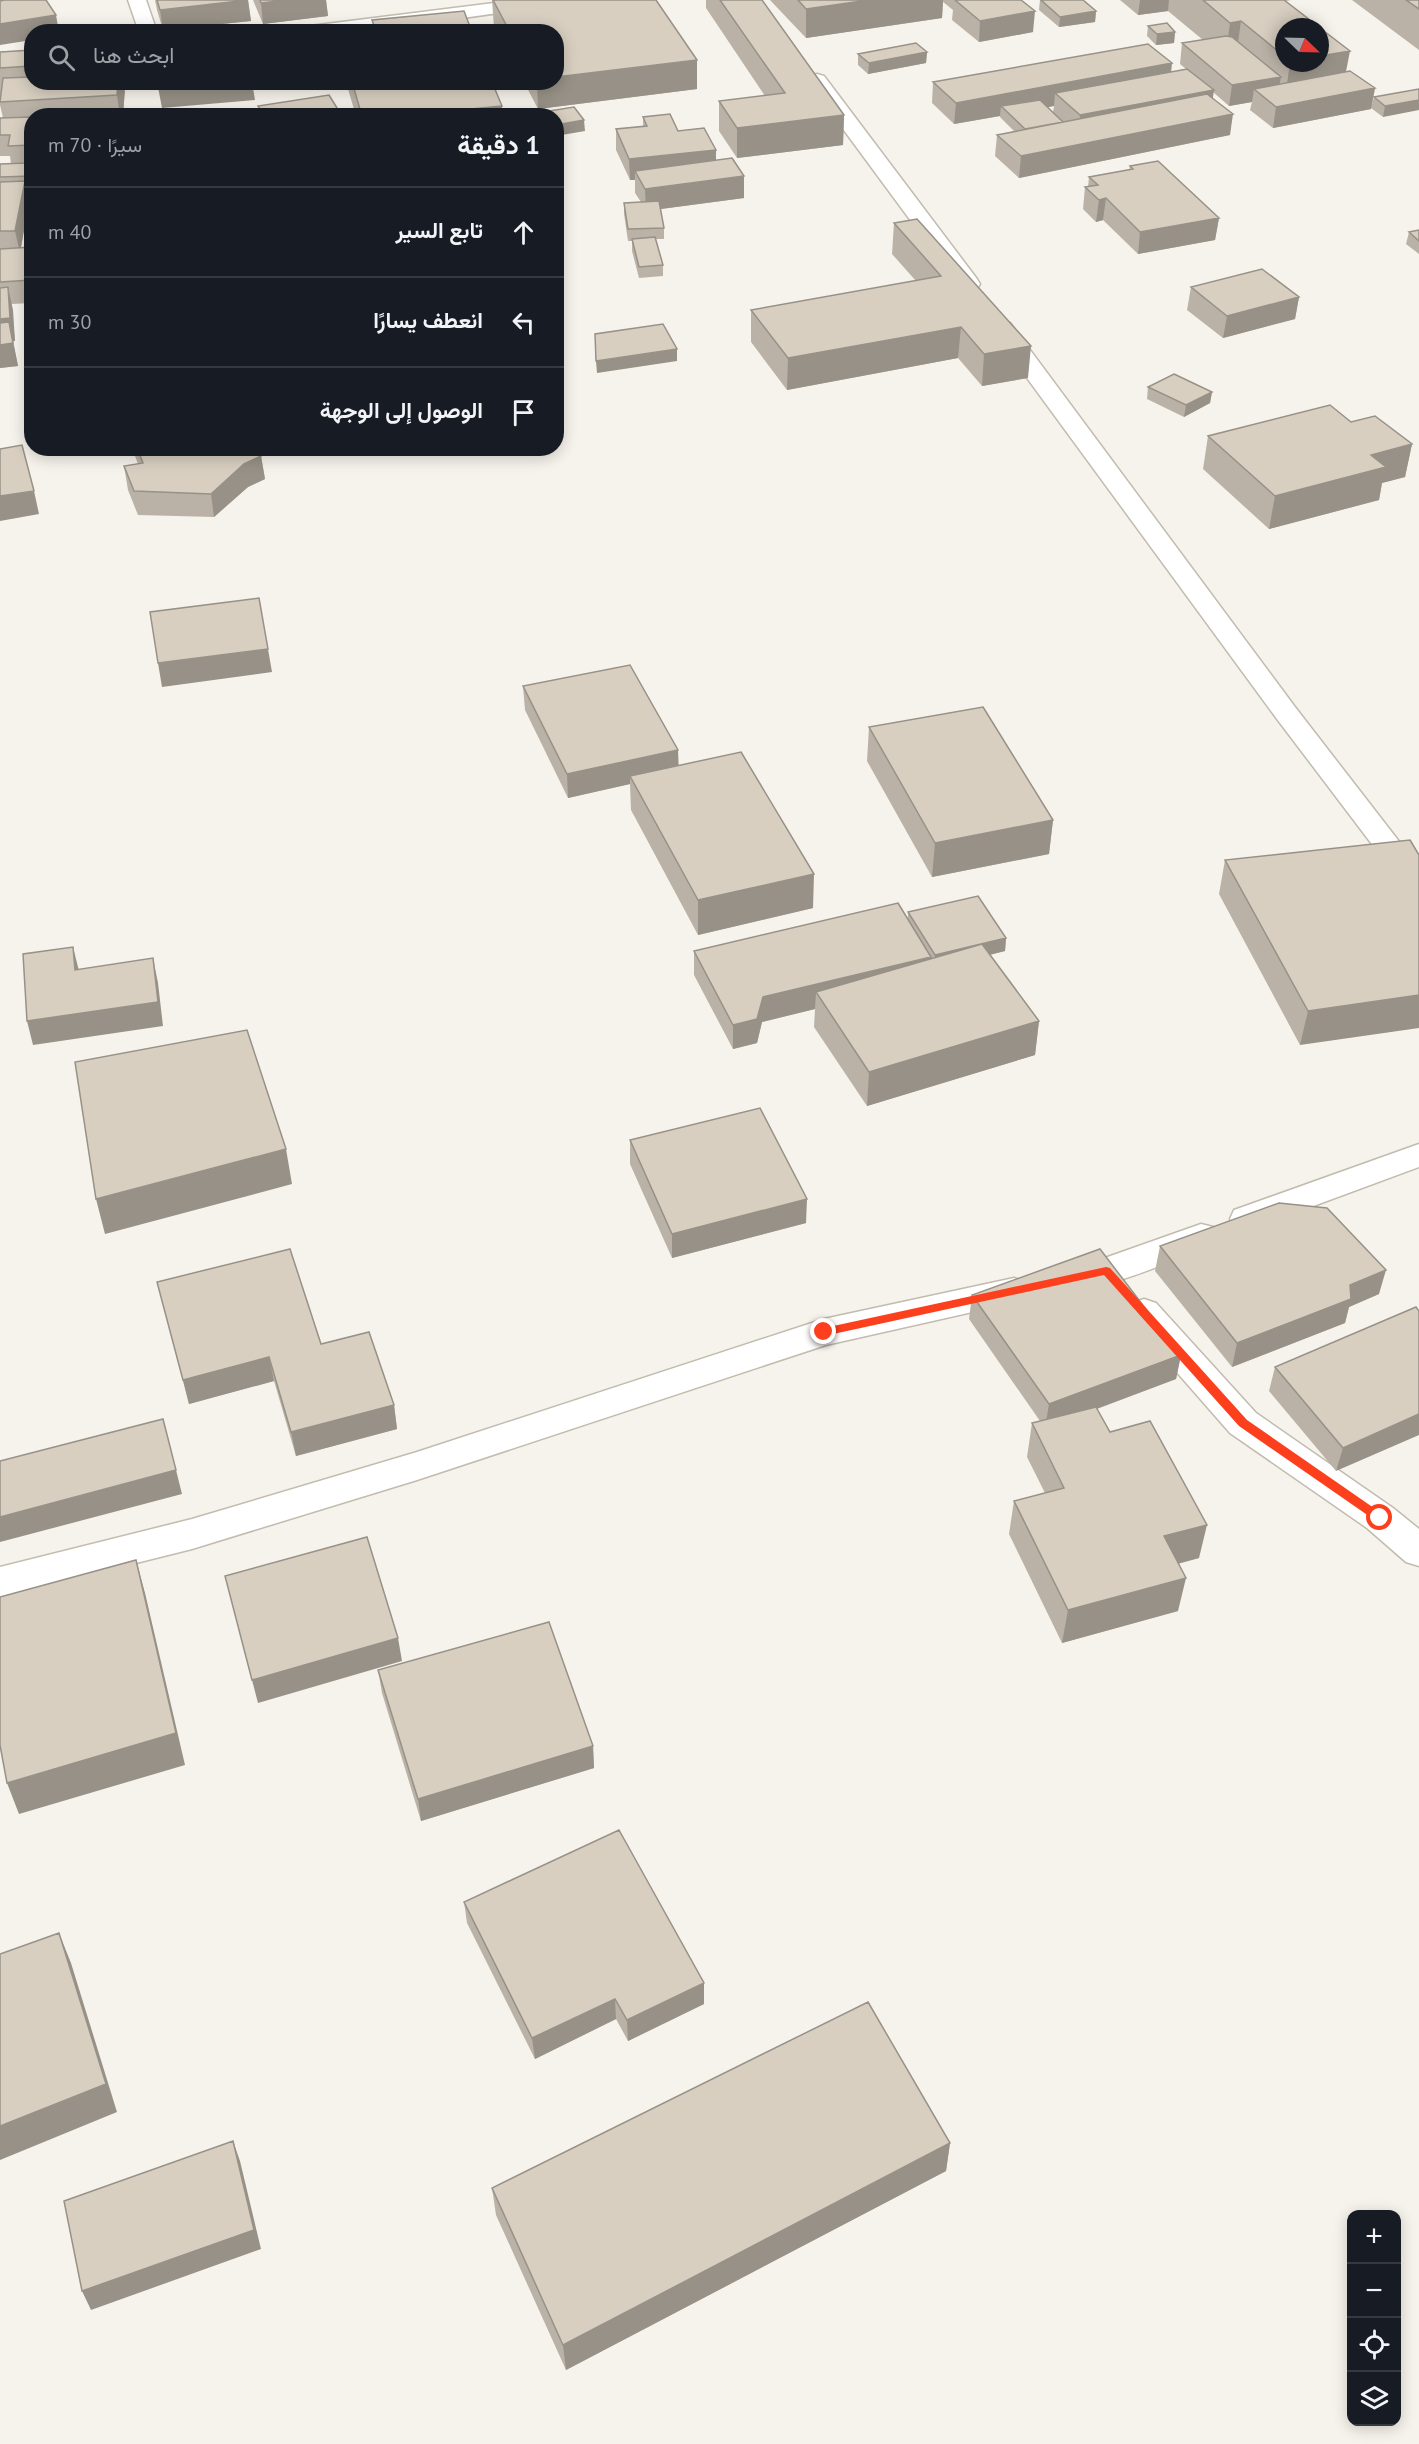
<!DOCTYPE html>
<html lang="ar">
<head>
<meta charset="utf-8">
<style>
	:root { --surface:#171b24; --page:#20242c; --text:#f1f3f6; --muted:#9ea1a6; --line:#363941 }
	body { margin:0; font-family:"PT Sans",Vazirmatn,sans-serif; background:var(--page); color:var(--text); direction:rtl }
	.controls { position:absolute; right:18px; bottom:18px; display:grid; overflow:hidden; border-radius:12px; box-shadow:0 3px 15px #0003 }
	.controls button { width:54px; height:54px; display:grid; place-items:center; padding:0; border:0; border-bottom:2px solid var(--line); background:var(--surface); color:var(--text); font:30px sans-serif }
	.compass { position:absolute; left:1275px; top:18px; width:54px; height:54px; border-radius:50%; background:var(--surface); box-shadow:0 3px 15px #0003; rotate:113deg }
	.stop { position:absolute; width:18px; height:18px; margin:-14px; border:4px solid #fc3f1d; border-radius:50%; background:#fff }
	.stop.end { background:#fc3f1d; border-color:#fff; box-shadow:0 2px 6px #0008 }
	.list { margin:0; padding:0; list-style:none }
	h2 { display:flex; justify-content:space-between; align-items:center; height:78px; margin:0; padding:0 24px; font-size:26px }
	h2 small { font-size:20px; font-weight:400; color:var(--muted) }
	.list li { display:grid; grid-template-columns:39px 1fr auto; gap:18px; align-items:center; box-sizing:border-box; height:90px; padding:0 24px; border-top:2px solid var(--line) }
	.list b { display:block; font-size:22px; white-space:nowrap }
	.list em { font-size:20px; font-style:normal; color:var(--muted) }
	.icon { flex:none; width:33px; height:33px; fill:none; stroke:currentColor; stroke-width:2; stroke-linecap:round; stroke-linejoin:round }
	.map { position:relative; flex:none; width:1419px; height:2444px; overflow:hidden; direction:ltr }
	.search { position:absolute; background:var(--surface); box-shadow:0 3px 15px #0003; left:24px; top:24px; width:540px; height:66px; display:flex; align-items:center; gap:15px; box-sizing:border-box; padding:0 21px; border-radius:24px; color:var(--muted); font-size:22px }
	.panel { position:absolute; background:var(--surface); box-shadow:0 3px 15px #0003; left:24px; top:108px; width:540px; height:348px; border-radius:24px; direction:rtl }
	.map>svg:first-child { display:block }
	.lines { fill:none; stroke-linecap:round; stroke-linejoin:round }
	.minor-casing { stroke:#c2bbae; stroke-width:3 }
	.tertiary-casing { stroke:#c2bbae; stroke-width:3 }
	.minor { fill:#fff; fill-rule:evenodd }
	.tertiary { fill:#fff; fill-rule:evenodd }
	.wall { fill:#bab2a6; fill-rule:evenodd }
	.shaded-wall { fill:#979187 }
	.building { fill:#d8cfc1; stroke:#979187; stroke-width:1.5 }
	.route { fill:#fc3f1d }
</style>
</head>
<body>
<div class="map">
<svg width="1419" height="2444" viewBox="0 0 1419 2444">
	<rect width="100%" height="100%" fill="#f6f3ec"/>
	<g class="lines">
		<g class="minor-casing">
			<path id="minor" d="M128,0H146L157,32H139Z
				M817,74L824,76L977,279L980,284L977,289L969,290L961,289L807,80L810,76Z
				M1002,321L1010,323L1295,707L1418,866L1419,900L1409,898L1396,876L1277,719L994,333L991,328L994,323Z
				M1419,1144V1167L1246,1231L1234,1228L1230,1219L1234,1210Z
				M1201,1224L1213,1227L1218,1236L1213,1245C1177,1258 1093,1298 1058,1287L1053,1278L1058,1269L1102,1259Z
				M1014,1278L1026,1282L1031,1291L1026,1300L826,1345L417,1480L192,1549L0,1597V1567L192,1519L417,1452L824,1319Z
				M1144,1299L1156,1303L1256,1413L1393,1508L1419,1529V1566L1406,1562L1367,1528L1230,1433L1132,1321L1127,1312L1132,1303Z"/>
		</g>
		<g class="tertiary-casing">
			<path id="tertiary" d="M518,0H564L561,4L555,5L364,32H301L303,28L310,26Z"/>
		</g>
		<use href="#minor" class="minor"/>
		<use href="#tertiary" class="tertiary"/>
	</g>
	<path class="wall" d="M155,0H248L251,21L163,30L157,10Z
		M253,0H326L328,16L263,24Z
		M492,0H656L697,60V89L538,109L524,82H556V32H496L494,28Z
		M706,0H762L844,115L843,145L737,158L719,131V101L765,96L706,8Z
		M770,0H1021L1033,32L979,42L952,20L953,10L943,2L942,18L806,38Z
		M1040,0H1083L1096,11L1095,22L1059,27L1039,10Z
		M1120,0H1291L1286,1L1284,27V63H1320L1346,72L1375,88L1371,109L1273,128L1250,110L1252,102L1229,106L1213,92V98L1230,135L1019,178L995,156L997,135L1014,131L1000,117V116L954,124L932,103L933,82L1171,72L1186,69L1180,64L1182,43L1203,40L1168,11L1138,15ZM1054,106L1053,112L1048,107Z
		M1352,0H1419V50Z
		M1148,26L1175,32L1174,43L1156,45L1147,36Z
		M32,50V82H131V88H125L123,116H32V198H28L29,202L21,247H32V303L11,304L15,341H13L18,366L0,368V164H11L10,156H0V118H3L0,105V52Z
		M927,52L926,63L868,74L858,65V54Z
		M347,82H352L502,116H356L348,89Z
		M1419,89L1383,117L1371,108L1374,97Z
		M258,106L342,116H260Z
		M643,117L678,131L716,161L744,198L660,209L664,228V239H656L663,265V276L639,278L632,251V241H628L624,214V203L641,202L635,193V180H630L616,150V129L643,126Z
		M1130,166L1219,218L1215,240L1138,254L1103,220L1096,222L1083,209L1085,187H1088L1089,177L1129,170Z
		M917,219L1028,378L982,386L958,358L787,390L751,342V310L916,281L892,254L894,223Z
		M1419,230V254L1406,244L1409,232Z
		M1191,287L1299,297L1295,319L1223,338L1187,310Z
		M1148,387L1212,392L1210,403L1184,417L1147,399Z
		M1351,422L1412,444L1405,477L1382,483L1379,500L1269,529L1203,469L1208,436Z
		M132,448H258L261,456L265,479L248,487L214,517L138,515L128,490L124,466L138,464Z
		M523,686L678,750V765L813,908L698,935L631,810L630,784L568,798L525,710Z
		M869,727L1053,820L1049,854L932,877L867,761Z
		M1410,840L1300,1045L1219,894L1225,860Z
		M908,912L1006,938L1005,951L990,955L1039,1021L1035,1055L867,1106L814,1027L815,1009L762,1022L757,1043L733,1049L694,975V951L908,919Z
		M630,1140L806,1223L672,1258L630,1164Z
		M1160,1246L1379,1294L1349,1307L1345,1323L1232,1367L1155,1271Z
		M157,1282L321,1344L394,1405L397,1429L296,1456L274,1381L189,1404Z
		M972,1295L1181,1355L1176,1379L1097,1409L1110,1432L1199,1558L1178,1564V1611L1062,1643L1009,1534L1014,1501L1045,1493L1027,1457L1032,1423L1040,1421L969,1319Z
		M1416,1307L1336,1471L1269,1391L1275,1367Z
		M378,1670L593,1746L594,1768L421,1821L382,1693Z
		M464,1902L704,1983V2004L628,2041L616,2019L535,2059L467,1923Z
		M950,2143L946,2171L566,2370L496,2215L492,2188Z"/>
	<path class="shaded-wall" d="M248,0L251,21L163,30L160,10Z
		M287,0H326L328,16L263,24L261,3Z
		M869,0H943L942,18L806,38V9Z
		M1140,0H1169L1168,11L1138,15Z
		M1035,11L1033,32L979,42L980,21Z
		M1096,11L1095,22L1059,27L1060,17Z
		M56,15L59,32H32V40L0,45V24Z
		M1241,21L1236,57L1225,58L1230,23Z
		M1175,32L1174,43L1156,45L1157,34Z
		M1350,51L1343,87L1285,97L1290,63H1320V56Z
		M927,52L926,63L868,74L869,63Z
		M697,60V89L538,109L537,82H556V77Z
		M1172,63L1170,84L1055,93L1054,106L1009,114L1001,106L1000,116L954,124L956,103Z
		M1281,77L1277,98L1254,89L1252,102L1229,106L1232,85Z
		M118,82H124L125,88L123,116H120L117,95Z
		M210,82H252L255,100L162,108L158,87Z
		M280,82H297L280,84Z
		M1375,88L1371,109L1273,128L1276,107Z
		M1214,90L1211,111L1078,136L1080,115Z
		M1419,100V110L1383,117L1385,106Z
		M502,106V116H431V113Z
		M1233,114L1230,135L1019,178L1021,156Z
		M844,115L843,145L737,158V128Z
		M584,120L585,131L556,136V125Z
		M716,150V171H635V180H630L629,159Z
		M744,176V198L646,211L645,189Z
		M25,181L29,202L20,253L15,231Z
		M1106,198L1103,220L1096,222L1099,200Z
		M1219,218L1215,240L1138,254L1140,232Z
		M8,287L13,310L15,341H13L18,366L0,368V319Z
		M1299,297L1295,319L1223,338L1227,316Z
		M961,327L958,358L787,390L788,358Z
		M1031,346L1028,378L982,386L984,354Z
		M677,349V361L597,373L596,361Z
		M1212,392L1210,403L1184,417L1186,405Z
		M1412,444L1405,477L1382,483L1379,500L1269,529L1275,496L1371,455Z
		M261,456L265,479L248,487L214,517L211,494L244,464Z
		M34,491L39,514L0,521V496Z
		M268,649L272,672L162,687L158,663Z
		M678,750L679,774L630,776V784L568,798L567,774Z
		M1053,820L1049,854L932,877L935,843Z
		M814,874L813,908L698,935V900Z
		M1006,938L1005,951L934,968L935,955Z
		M73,947L79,971L75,970Z
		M931,957L929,981L816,992L815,1009L762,1022L757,1043L733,1049V1025L763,997Z
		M153,958L158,983L163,1026L33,1045L27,1021Z
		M1419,995V1028L1300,1045L1308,1011Z
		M1039,1021L1035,1055L867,1106L869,1072Z
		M286,1149L292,1184L105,1234L96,1199Z
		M807,1199L806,1223L672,1258V1234Z
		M1386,1270L1379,1294L1349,1307L1345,1323L1232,1367L1237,1343L1350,1285Z
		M1181,1355L1176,1379L1045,1428L1049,1404Z
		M269,1357L274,1381L189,1404L183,1380Z
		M394,1405L397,1429L296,1456L291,1432Z
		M1419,1414V1435L1336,1471L1343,1448Z
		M176,1470L182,1494L0,1542V1517Z
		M1207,1525L1199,1558L1157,1569L1164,1536Z
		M136,1560L145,1593L185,1765L19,1814L7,1783Z
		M1186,1578L1178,1611L1062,1643L1068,1610Z
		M398,1638L402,1661L258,1703L252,1680Z
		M593,1746L594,1768L421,1821L418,1799Z
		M59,1933L71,1963L117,2112L0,2160V2126Z
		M704,1983V2004L628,2041L627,2020Z
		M615,1999L616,2019L535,2059L532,2038Z
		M233,2141L240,2161L261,2249L91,2310L82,2291Z
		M950,2143L946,2171L566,2370L563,2345Z"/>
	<path class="building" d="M4,0H46L56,15L0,24V1Z
		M157,0H248L160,10Z
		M260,0H287L261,3Z
		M493,0H656L697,60L556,77V32H510Z
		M720,0H762L844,115L737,128L719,101L785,93Z
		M798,0H869L806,9Z
		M955,0H1021L1035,11L980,21Z
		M1041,0H1083L1096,11L1060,17Z
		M1203,0H1284L1319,27H1284V56L1241,21L1230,23Z
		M1406,0H1419V9Z
		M464,11L472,32H376L372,20Z
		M1167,23L1175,32L1157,34L1148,26Z
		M328,28L329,32H289Z
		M1320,28L1350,51L1320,56Z
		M1226,36L1232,37L1281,77L1232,85L1182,43Z
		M916,43L927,52L869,63L858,54Z
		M1148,44L1172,63L956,103L933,82Z
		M32,50V66L0,68V52Z
		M1187,69L1214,90L1080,115L1055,93Z
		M1350,71L1375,88L1276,107L1254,89Z
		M32,77V82H118L117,95L0,102L3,78Z
		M158,82H210L158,87Z
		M352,82H492L502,106L431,113L432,116H362Z
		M1419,89V100L1385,106L1374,97Z
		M1207,94L1233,114L1021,156L997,135Z
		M329,95L342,116H264L258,106Z
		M1040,100L1063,122L1025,129L1001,106Z
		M574,107L584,120L556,125V116H531L530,114Z
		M670,114L678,131L704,128L716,150L629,159L616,129L647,126L643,117Z
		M32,117V176L0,177V164L27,163L31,145L8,146L10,135H0V118Z
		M732,158L744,176L645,189L635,171Z
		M1158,161L1219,218L1140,232L1106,198L1099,200L1085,187L1098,185L1089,177L1133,169L1130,166Z
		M25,181L15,231H0V182Z
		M659,201L664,228L628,229L624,203Z
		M917,219L1031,346L984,354L961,327L788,358L751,310L941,276L894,223Z
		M1419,230V241L1409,232Z
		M655,237L663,265L639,267L632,239Z
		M32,247V280L0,282V249Z
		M1262,269L1299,297L1227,316L1191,287Z
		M8,287L10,318L0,319V288Z
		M9,322L13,343L0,345V323Z
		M663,324L677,349L596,361L595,334Z
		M1174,374L1212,392L1186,405L1148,387Z
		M1330,405L1351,422L1375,416L1412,444L1371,455L1386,467L1275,496L1208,436Z
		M22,445L34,491L0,496V449Z
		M137,448H258L261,456L244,464L211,494L134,491L124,466L143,463Z
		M259,598L268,649L158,663L150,612Z
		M630,665L678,750L567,774L523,686Z
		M983,707L1053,820L935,843L869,727Z
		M741,752L814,874L698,900L630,776Z
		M1410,840L1419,855V995L1308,1011L1225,860Z
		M978,896L1006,938L935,955L908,912Z
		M898,903L931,957L763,997L757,1019L733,1025L694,951Z
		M982,944L1039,1021L869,1072L816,992Z
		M73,947L75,970L153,958L158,1002L27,1021L23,954Z
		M247,1030L286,1149L96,1199L75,1062Z
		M760,1108L807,1199L672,1234L630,1140Z
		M1279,1203L1327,1208L1386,1270L1350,1285L1351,1299L1237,1343L1160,1246Z
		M290,1249L321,1344L369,1332L394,1405L291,1432L269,1357L183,1380L157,1282Z
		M1100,1249L1181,1355L1049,1404L972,1295Z
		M1416,1307L1419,1311V1414L1343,1448L1275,1367Z
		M1096,1407L1110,1432L1150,1421L1207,1525L1164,1536L1186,1578L1068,1610L1014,1501L1064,1488L1032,1423Z
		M163,1419L176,1470L0,1517V1461Z
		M367,1537L398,1638L252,1680L225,1576Z
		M136,1560L176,1733L7,1783L0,1745V1597Z
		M549,1622L593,1746L418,1799L378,1670Z
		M619,1830L704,1983L627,2020L615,1999L532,2038L464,1902Z
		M59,1933L106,2084L0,2126V1954Z
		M868,2002L950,2143L563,2345L492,2188Z
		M233,2141L254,2230L82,2291L64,2201Z"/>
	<path class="route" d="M1106,1267L1110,1268L1247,1420L1384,1515V1521H1376L1239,1426L1104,1275L824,1336L819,1332L824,1328Z"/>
</svg>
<div class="controls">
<button>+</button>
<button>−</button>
<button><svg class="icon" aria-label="locate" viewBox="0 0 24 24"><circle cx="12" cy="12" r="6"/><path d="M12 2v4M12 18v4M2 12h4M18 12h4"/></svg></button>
<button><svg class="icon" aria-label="layers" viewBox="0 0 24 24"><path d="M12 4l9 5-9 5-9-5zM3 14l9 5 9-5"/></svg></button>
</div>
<svg class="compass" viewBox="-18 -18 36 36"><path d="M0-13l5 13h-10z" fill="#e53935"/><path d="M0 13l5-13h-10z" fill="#9ea1a6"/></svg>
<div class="stop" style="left:1380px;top:1518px"></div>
<div class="stop end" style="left:824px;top:1332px"></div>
<div class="search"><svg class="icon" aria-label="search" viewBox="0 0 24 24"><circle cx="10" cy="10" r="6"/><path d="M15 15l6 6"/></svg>ابحث هنا</div>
<section class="panel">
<h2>1 دقيقة<small>سيرًا · 70 m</small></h2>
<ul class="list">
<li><svg class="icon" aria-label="ahead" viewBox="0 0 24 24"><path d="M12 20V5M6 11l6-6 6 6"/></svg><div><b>تابع السير</b></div><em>40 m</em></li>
<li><svg class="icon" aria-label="left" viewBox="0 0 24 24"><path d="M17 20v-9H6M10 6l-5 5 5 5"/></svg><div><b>انعطف يسارًا</b></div><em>30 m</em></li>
<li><svg class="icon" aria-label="arrive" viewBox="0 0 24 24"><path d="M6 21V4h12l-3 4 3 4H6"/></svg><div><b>الوصول إلى الوجهة</b></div></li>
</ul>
</section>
</div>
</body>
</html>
